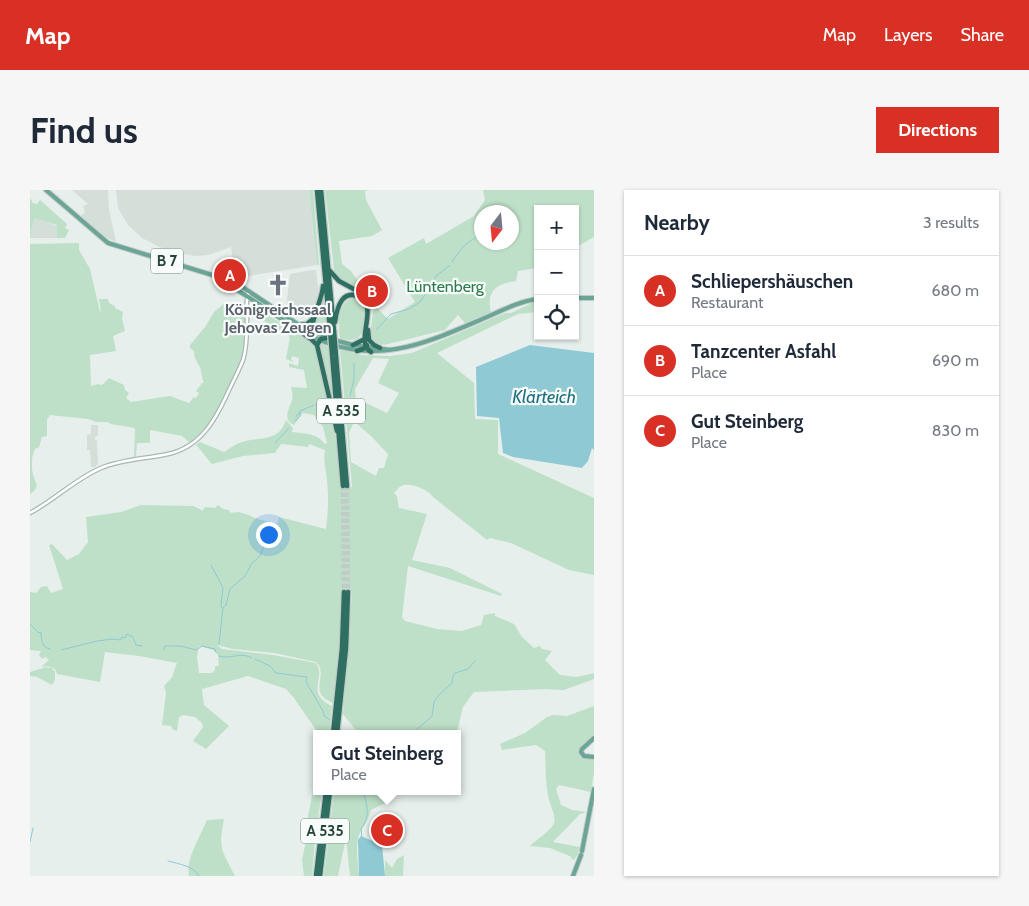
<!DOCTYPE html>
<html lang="en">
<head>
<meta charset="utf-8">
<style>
	:root { --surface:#fff; --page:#f6f6f7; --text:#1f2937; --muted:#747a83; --line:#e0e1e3; --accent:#d93025 }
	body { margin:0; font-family:Cabin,sans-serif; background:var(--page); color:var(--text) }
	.controls { position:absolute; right:15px; top:15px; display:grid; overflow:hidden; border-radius:0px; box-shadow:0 1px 4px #0004 }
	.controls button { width:45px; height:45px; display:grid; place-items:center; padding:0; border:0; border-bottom:1px solid var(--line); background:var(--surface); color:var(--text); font:25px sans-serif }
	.compass { position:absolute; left:444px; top:15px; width:45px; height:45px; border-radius:50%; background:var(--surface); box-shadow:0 1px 4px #0004; rotate:196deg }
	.you { position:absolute; left:238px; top:344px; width:18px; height:18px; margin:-12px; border:4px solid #fff; border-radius:50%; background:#1a73e8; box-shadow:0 0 0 8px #1a73e833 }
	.badge { display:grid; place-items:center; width:32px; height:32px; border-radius:50%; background:var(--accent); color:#fff; font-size:16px; font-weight:700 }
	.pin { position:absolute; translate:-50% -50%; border:2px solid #fff; box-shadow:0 1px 5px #0006 }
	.popup { position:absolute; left:283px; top:540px; width:148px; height:65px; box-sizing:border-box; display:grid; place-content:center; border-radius:0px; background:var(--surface); filter:drop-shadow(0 1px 4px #0005); font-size:16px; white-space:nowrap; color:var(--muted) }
	.popup b { font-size:19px; color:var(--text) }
	.popup::after { content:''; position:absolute; left:50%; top:100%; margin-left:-10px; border:10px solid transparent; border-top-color:var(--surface) }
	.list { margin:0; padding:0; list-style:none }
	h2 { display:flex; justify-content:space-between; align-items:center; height:65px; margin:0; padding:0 20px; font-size:21px }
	h2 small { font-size:16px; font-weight:400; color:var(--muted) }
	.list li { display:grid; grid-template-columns:32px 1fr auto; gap:15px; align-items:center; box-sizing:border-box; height:70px; padding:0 20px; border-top:1px solid var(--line) }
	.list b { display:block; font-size:19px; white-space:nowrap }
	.list p { margin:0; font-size:16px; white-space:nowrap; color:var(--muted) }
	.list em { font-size:16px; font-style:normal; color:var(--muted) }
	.icon { flex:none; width:28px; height:28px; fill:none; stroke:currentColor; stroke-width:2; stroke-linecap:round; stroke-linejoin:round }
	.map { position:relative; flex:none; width:564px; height:686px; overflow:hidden; border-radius:0px }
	header { display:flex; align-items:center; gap:30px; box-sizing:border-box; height:70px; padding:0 25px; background:var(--accent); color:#fff }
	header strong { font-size:24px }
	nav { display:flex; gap:28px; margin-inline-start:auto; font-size:18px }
	.intro { display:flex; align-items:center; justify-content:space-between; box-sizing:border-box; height:120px; padding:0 30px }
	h1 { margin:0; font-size:35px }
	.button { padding:12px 22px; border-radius:0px; background:var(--accent); color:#fff; font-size:18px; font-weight:700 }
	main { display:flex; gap:30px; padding:0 30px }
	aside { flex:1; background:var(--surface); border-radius:0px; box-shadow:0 1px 4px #0004 }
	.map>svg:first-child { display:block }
	.built { fill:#d4dfda }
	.green { fill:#bfe0c8; fill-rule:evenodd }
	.water { fill:#8ec9d4 }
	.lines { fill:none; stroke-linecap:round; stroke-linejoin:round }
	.stream { stroke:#8ec9d4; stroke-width:1 }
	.highway-tunnel { stroke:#bfccc8; stroke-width:4.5; stroke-dasharray:4.5 2; stroke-linecap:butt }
	.minor-casing { stroke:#a8b8b2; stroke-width:5 }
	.major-casing { stroke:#c2cac8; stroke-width:6 }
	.highway-casing { stroke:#c2cac8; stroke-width:7 }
	.minor { stroke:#fff; stroke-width:2.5 }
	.major { stroke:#6aa596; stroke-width:4 }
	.highway { stroke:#2f6f62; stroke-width:4.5 }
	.highway-bridge-casing { stroke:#c2cac8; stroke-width:7; stroke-linecap:butt }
	.highway-bridge { stroke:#2f6f62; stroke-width:4.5 }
	.labels { text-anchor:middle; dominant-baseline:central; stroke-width:4.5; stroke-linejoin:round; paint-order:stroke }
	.shield { fill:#f7fbf9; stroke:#637a73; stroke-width:1 }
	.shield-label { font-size:15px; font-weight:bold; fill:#24423a }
	.park-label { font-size:16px; fill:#2d7a4b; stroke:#f7fbf9 }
	.worship-label { font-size:16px; font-weight:bold; fill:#5b616d; stroke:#f7fbf9 }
	.water-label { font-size:18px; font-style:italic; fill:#1c6f80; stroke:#f7fbf9 }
</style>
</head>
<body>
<header>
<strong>Map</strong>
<nav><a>Map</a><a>Layers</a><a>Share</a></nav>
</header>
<div class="intro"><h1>Find us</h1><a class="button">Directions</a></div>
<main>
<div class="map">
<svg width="564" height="686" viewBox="0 0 564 686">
	<rect width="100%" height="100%" fill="#e6efeb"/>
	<path class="built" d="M42,0H78L79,20L86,52L75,47L51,26L55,22L53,16L58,14Z
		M86,0H279L287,75L206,88L201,57L178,65L166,66L147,63L145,69L134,66L136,60L112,48L98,35L88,18Z
		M4,27L27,36V48H0Z
		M282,80H286L289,104L280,125L272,128L256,119L260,84Z
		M61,235H68V246L65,247V250H67L68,275H66L65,278V277H61L60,260H57V245L61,244Z"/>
	<path class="green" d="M279,0H283L289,75H287Z
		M295,0H339L335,1L336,10L352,40L342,46L309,51L312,74L321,81L336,103C323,99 311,93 304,80Z
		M453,0H564V47L545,58V19H508V78L488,81L486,91C466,94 456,101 461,122L435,133L428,125L415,140L354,155L345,152L340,145L343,122L347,118L358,129L385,112L358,68L394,48L396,54L444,26L455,10ZM452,22H482V52H452Z
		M0,8L3,13L7,14L10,10L37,34L35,38L39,40L35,48H27V35L4,28L0,48Z
		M49,53V60L60,79L70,122L71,121L69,109H78L79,113L85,116V118L93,122L92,128L95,141L83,146L86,161L60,165L61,196L68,194L72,195L79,188L94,195L95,200L99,203L96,208L101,212L140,206L159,213L164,207L166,208L169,203L166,201L172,193H174C172,188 172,186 171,181C170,173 164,172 164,161L160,158V155L175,137L184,122L196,112L205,115L209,112L215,118C217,134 216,156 211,172C202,196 181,238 160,253L152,246L120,240V253H107L106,266L104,267L105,238L81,234L78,232H66L58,229L20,225L17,230V246L12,247L9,257L5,259C0,269 1,284 7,295L5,300L0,304V54Z
		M294,104L297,139V145L284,140L282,137Z
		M323,108C337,110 336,122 334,133C332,149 326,153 310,148C308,135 307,112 323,108Z
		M508,112V122L488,124L407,163L444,193L445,229L468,230V264L564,308V385L539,380L481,353L460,348L457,350L403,307C399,300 382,293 374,295C369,296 367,300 364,303L367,306L369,318L397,324L382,370L420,378L472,404L471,406L378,376L372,427L375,431L407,439L432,441L451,435L454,425L465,423V426L484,434L492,447L504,458L510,456L512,459L522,461L515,470L530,485L547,487L564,483V489L534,500L514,499L444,502L433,517L427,542L423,544H329L313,524L322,402L313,401L307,486L303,513C276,503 300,484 286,472L244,463L203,459L187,455L192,459L243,465L286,473C297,489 274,502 302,516L299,544H290L286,540L264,508L256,499L218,486L172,499L174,515L199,536L176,559L163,551L173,537L172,533L165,527L153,525L149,527L147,541L142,539L141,536L132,535L136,503L134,496L142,487L147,473L109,466L75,462L70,492L27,484L25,479L18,476L11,477L19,470L15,467L12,469L9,465L11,461L0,460V402L6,403L11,397L17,396L21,403L33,399L19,355L22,354L37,370L49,364L58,352L56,327L91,322L111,315L163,316L170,319L172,321L175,317L185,318L188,315L193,319L199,320L201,323C211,321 216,324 225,328C232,331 238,330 245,334L248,333L249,327L296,339C298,323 299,308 297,291C296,280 293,271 295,260L279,254L278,257L251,254L245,263L213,266L182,274C175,267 173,262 166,255L170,252L194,262C199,259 205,254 212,252C231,246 248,253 256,230L263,238L262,242C273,244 286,242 295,254L297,253L293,237L284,225L273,223L264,235C252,230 259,219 262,210C263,207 262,200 261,197L277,198L274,180L259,177V173L268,176L269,168L262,166L261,170L264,171L263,172L256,169L260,147L221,123V115L274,147L285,156L307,254L310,298L322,297L310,160L332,165L360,166L382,163L461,129L475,123H481L502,113ZM343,168L359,169L348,193L369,203L357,223L336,213L327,231V234L342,247L358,264L354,278H349L346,286L321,272L319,243L323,234L321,210L326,207L325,199ZM169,456L183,460L188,465L189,476H185V480L182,483H169L167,467Z
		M290,153L298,157L306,234L288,157Z
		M16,477L22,478L25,482V490L22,495L7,487L0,486V482Z
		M564,516V544L549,559L550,567L564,570V583L561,602L529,595L526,599L531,615L542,620L557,622L550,624L523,652L550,657L548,664L544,670L540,668L542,667L520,658L500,656C506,650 520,641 523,635C527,629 522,619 520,613C515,597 516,578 515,561L506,555L472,560L470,554L495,543L517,527L523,525L537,526Z
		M287,592V601H292L285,650L282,686H274L272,670L276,651L277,631L283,601Z
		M304,601H357L361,610L341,620C338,632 333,636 329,645C325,658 328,673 329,686H320L316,648L308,686H294Z
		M194,629C188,660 192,660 205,686H159C155,670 171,645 177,630Z
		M374,665L373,686H355V670L362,678L367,669Z"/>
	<path class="water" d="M500,155L564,163V260L562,258L558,271L552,278L483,267L473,263L469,228L447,226L446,177Z
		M331,646L352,655L355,686H329L328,650Z"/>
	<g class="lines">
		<path class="stream" d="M422,72C430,60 437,50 452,45
			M347,139L361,124L379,119L390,112L401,96L406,86L419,76
			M320,206L324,189V173
			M266,227L270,222
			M265,231L270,226V221L284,215
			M245,253L259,238
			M181,375L193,398L191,414L192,418
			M0,434L9,443L11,442C11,449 12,458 20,459
			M189,454L193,418L196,415L200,399L215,386L222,373L230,366L234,356
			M31,460L67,451L82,449L91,450L92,447L95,448L97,444L103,447L106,455L112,456
			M134,460L135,456H151L166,460L172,456L185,459L186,462
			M189,466C200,470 211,461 222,468
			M225,469L240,476L246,483L277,487L276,492L293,521L294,526L300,530
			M382,544L402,526L404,512L408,506L422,493L423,486L425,483L438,479L445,471
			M332,648L331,639C341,625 337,616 333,601
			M0,652L3,638
			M138,671C149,674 164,676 169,686"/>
		<path class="highway-tunnel" d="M313,296L314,402
			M317,296L318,402"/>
		<g class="minor-casing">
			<path id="minor" d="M0,323C25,310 45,289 71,278C92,269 115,269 138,264C172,257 187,227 200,198C205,188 209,180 213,170C217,157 217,142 217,128C217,119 215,111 219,102"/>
		</g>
		<g class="major-casing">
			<path id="major" d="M16,0L78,53L205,92L269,135L297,148
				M192,90L270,141
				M545,108H564
				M281,146C346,178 396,153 457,127C473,120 490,111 508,109
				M304,150L323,155L360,160
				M564,548L552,559L551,562L554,566L564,567
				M552,661L564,599
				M543,686L551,665"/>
		</g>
		<g class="highway-casing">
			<path id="highway" d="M287,0L300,140
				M291,0L304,141
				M299,80L309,91L331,103L336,109
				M305,132C307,117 312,97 333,108C346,124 325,152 341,162
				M269,135L277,134L283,129
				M338,140L339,150L344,155L350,158
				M269,141L281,149L287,155L307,241
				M282,147C277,138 293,109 293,96
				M287,155L291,149L297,148
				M323,155L335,149
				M327,161L333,159L337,155
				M302,164L313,296
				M306,166L317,296
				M303,544L312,458L314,402
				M307,544L316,458L318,402
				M286,686L296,601
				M290,686L300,601"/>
		</g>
		<use href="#minor" class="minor"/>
		<use href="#major" class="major"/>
		<use href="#highway" class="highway"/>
		<g class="highway-bridge-casing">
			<path id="highway-bridge" d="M300,140L302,164
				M304,141L306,166"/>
		</g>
		<use href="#highway-bridge" class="highway-bridge"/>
	</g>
	<defs>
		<g id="church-bare" transform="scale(1.725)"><path d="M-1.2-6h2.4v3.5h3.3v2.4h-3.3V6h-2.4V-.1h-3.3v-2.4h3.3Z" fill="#6b7280" stroke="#f7fbf9" stroke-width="2.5" paint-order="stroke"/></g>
	</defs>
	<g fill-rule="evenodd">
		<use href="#church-bare" x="248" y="95"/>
	</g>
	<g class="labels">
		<g class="shield">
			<rect x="121" y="58.5" width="32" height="25" rx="4"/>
			<rect x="287" y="208.5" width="48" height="25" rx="4"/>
			<rect x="271" y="628.5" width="48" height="25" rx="4"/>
		</g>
		<g class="shield-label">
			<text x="137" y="71">B 7</text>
			<text x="311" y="221">A 535</text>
			<text x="295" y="641">A 535</text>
		</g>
		<g class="park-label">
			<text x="415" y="96">Lüntenberg</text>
		</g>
		<g class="worship-label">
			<text x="248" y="119">Königreichssaal<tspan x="248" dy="18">Jehovas Zeugen</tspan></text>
		</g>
		<g class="water-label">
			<text x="514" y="207">Klärteich</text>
		</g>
	</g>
</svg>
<div class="controls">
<button>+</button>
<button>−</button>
<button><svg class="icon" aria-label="locate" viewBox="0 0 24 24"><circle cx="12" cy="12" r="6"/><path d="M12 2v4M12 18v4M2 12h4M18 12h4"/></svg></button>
</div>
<svg class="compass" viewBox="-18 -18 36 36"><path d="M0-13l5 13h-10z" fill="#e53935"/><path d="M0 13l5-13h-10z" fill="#747a83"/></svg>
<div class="you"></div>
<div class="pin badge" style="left:200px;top:85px">A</div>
<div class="pin badge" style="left:342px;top:101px">B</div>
<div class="pin badge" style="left:357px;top:640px">C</div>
<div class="popup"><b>Gut Steinberg</b>Place</div>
</div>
<aside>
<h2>Nearby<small>3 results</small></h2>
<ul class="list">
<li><span class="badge">A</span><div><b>Schliepershäuschen</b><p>Restaurant</p></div><em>680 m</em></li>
<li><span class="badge">B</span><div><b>Tanzcenter Asfahl</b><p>Place</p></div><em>690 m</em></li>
<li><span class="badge">C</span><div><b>Gut Steinberg</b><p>Place</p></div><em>830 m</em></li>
</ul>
</aside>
</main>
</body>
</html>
